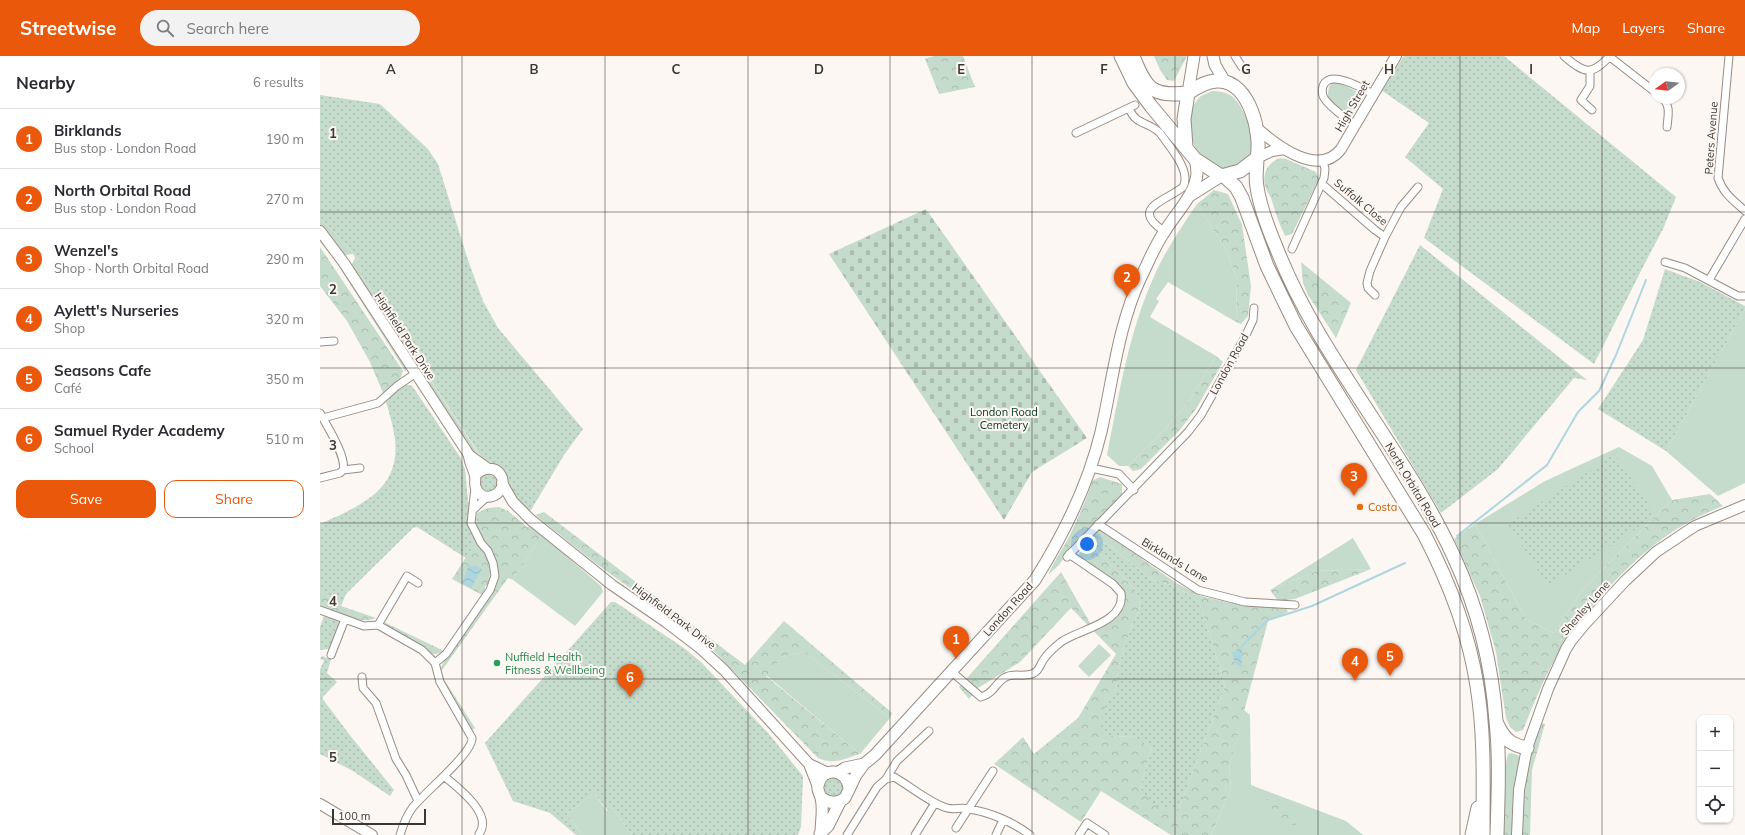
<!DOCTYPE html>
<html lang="en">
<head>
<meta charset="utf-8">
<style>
	:root { --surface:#fff; --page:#f2f2f3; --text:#2b2b33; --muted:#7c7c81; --line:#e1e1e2; --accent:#ea580c }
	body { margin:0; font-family:Mulish,sans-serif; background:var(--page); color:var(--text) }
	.controls { position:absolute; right:12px; bottom:12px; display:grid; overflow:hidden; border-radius:8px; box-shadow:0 1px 3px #0004 }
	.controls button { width:36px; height:36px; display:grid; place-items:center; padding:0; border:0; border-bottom:1px solid var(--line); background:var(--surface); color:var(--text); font:20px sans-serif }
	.compass { position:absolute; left:1329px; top:12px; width:36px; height:36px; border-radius:50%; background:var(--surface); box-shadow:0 1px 3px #0004; rotate:255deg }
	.scale { position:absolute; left:12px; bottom:10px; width:94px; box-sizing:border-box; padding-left:4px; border:2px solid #3c3632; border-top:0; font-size:11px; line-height:14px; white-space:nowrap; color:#3c3632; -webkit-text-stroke:3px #fdf7f3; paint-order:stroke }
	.you { position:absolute; left:767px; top:488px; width:14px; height:14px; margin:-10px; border:3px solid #fff; border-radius:50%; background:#1a73e8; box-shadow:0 0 0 6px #1a73e833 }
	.badge { display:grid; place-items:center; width:26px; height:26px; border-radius:50%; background:var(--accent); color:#fff; font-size:13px; font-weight:700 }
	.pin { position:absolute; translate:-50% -33px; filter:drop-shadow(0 1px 2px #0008) }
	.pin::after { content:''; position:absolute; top:21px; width:14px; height:12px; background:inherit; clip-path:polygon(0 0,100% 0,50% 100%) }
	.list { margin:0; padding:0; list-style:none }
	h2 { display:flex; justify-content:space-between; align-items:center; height:52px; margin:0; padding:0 16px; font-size:17px }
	h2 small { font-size:13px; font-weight:400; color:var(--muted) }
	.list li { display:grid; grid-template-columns:26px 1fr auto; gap:12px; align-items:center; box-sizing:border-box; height:60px; padding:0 16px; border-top:1px solid var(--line) }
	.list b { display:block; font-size:15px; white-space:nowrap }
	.list p { margin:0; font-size:13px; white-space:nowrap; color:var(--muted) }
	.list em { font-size:13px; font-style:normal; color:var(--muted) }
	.actions { display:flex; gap:8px; padding:12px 16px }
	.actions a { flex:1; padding:9px 0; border:1px solid var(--accent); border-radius:12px; text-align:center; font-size:14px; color:var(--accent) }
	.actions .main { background:var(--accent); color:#fff }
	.icon { flex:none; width:22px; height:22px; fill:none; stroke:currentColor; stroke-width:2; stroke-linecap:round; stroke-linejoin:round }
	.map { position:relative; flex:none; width:1425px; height:779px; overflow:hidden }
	header { display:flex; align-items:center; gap:24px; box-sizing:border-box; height:56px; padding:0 20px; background:var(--accent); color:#fff }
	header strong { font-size:19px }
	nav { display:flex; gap:22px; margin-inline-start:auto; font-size:14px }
	.search { width:280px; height:36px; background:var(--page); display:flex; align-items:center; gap:10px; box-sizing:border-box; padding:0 14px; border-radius:22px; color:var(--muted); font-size:15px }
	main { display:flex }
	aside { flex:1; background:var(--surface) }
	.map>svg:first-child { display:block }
	.grass { fill:#c5dbcb }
	.forest { fill:url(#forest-crowns) }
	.cemetery { fill:url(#cemetery-stones) }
	.park { fill:url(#park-dots) }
	.water { fill:url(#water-waves) }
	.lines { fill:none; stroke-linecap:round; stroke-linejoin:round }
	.stream { stroke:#add6df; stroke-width:2 }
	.street-casing { stroke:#998c82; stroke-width:9 }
	.secondary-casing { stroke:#998c82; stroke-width:12 }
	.primary-casing { stroke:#998c82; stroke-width:13 }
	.highway-casing { stroke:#998c82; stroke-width:15 }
	.street { stroke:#fff; stroke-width:7 }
	.secondary { stroke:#fff; stroke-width:10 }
	.primary { stroke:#fff; stroke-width:11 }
	.highway { stroke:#fff; stroke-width:13 }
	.grid { fill:none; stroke:#3c3632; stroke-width:1; stroke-opacity:0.55 }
	.food-dot { fill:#e8710a; stroke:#fdf7f3; stroke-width:1.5 }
	.leisure-dot { fill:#2e9e5b; stroke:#fdf7f3; stroke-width:1.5 }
	.labels { text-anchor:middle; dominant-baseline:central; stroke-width:4; stroke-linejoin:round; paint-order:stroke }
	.street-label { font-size:11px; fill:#3c3632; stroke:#fdf7f3 }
	.park-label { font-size:11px; fill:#00371a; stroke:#fdf7f3 }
	.food-label { font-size:11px; fill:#c56008; stroke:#fdf7f3; text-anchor:start }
	.leisure-label { font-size:11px; fill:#27864d; stroke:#fdf7f3; text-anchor:start }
	.grid-label { font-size:13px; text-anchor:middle; font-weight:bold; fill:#3c3632; stroke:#fdf7f3; stroke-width:4; stroke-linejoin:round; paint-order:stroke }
</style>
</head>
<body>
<header>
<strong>Streetwise</strong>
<div class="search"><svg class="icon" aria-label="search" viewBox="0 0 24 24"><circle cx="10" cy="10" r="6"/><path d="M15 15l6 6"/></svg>Search here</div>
<nav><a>Map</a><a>Layers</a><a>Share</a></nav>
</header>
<main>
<aside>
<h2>Nearby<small>6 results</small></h2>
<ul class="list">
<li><span class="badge">1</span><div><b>Birklands</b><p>Bus stop · London Road</p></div><em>190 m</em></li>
<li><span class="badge">2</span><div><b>North Orbital Road</b><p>Bus stop · London Road</p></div><em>270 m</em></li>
<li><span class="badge">3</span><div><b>Wenzel's</b><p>Shop · North Orbital Road</p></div><em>290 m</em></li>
<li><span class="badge">4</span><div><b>Aylett's Nurseries</b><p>Shop</p></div><em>320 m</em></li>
<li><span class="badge">5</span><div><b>Seasons Cafe</b><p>Café</p></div><em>350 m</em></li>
<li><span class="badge">6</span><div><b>Samuel Ryder Academy</b><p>School</p></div><em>510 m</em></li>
</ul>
<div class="actions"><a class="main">Save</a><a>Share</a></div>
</aside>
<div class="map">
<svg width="1425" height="779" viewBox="0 0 1425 779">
	<defs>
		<pattern id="forest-crowns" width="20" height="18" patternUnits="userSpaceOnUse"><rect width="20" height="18" fill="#c5dbcb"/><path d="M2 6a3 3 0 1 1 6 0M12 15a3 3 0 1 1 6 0" fill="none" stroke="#aabdaf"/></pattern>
		<pattern id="cemetery-stones" width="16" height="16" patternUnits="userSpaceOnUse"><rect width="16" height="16" fill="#c5dbcb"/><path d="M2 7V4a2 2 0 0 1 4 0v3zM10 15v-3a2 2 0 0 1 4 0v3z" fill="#aabdaf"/></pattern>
		<pattern id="park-dots" width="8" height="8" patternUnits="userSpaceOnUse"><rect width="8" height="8" fill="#c5dbcb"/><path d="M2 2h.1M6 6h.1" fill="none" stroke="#aabdaf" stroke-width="1.8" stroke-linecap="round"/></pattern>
		<pattern id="water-waves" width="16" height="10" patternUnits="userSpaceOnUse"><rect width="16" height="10" fill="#add6df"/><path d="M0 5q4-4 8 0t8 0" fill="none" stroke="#96b8c0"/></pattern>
	</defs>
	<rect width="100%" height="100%" fill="#fdf7f3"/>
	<path class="grass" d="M1015,24L1043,39L1031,60L1007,43L1009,31Z
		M892,35C899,35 904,36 910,39C925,48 941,92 927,106C923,109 915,112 910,115C898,112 887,107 879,97C867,83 866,52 881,40C884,38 889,37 892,35Z
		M877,148L905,192L917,223L916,266L848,226L836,243L839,245L830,261L896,300L870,344L846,372L808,410H799L787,399C799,338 809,274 836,216C847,192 862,170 877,148Z
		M0,161L37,201L42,220L160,400L159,402L155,399L31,210L35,202L33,198L24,199L0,170Z
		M10,194L86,311V316L9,195Z
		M1425,253V427L1398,440L1346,395Z
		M1299,391L1332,410L1352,444L1263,533L1234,577L1206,563L1155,468L1225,425Z
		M222,479L281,530L283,536L255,570L193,524Z
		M1033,482L1051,513L997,515L950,534Z
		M779,588L791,599L769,621L758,610Z
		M484,596L570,662L540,698L446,619L462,601Z
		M924,654L930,659L931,729L1026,765L1043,779H891L911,733L909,712Z
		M1191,697L1198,699L1200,703L1195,729L1194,746H1185V710L1188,698Z
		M274,737L287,755L292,752L312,779H256L260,776L247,758Z"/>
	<path class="forest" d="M614,0H643L655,31L619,38L605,3Z
		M834,0H867L854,25L847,24L840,14Z
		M960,102L966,103L996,116L999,123L972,178L965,180C959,168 955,155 951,142C949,138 946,134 945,130C942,118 948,106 960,102Z
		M894,134L908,138L922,169L931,230L928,260L921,268L916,266L917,223L905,192L877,148Z
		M0,191L83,315L80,323L63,337L50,306L27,265L0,230Z
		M981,206L1031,247L1016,282L988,239L983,227Z
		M896,300L903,306L876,353L859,375L821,413L813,415L808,410L846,372L870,344Z
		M86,329L92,330L140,401L145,414L148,446L151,447C146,463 146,471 156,485C160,492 166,495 169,503C171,511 170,520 169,528L165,530L164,540L132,523L150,495Z
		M780,421L802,428V439L754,487L739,509L728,519C734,505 742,494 749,481C758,462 766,444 773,424Z
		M1390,438L1403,450C1345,472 1303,512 1265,560C1257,570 1249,579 1243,589C1226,616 1215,645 1203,674L1196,676L1190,671L1186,662L1176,596L1160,540L1134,483L1155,468L1206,563L1234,577L1263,533L1352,444Z
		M179,451L188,455L207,471L212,470L222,479L193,524L188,522L120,617L155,672L152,674L120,622L118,616C130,595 144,576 157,557C162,550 170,542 173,534C175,528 177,515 177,509C175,487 152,481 157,457L168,452Z
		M224,456L425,609L464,565L572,657L570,662L484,596L462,601L446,620L540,698C524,703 515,709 498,702L386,587L274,506L215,459Z
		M780,473L856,527L881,540L906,546L945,551H966L968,556L948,565L909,712L911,733L891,779H851L781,735L761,766L674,708L703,681L714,698L758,662L796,598L751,552L700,606L658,632L649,643L639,631L741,516L770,567L777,573C783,570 789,567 794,563C828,537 776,512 757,500L769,487L815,533L821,550L812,568L799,609L796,633L785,652L794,680L814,681L832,692L820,732L858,755L905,630L887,570L879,546L855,530L833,524L787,488L771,482Z
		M1051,513L975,543L958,545L950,534L997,515Z
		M0,535L21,550L56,562C40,570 16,555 0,549Z
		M64,566L124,595L117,598H111L92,584L65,570Z
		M1221,667L1225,668L1212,714L1210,779H1201L1206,724L1209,703Z
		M945,743L954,744L979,760L976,769C959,770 952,761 942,748Z
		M1185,746H1194V779H1184Z"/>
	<path class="cemetery" d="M606,153L767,382L712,416L684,464L509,198Z"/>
	<path class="park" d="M1084,0H1184L1356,141L1343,173L1326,205L1274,308L1104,182L1123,133L1085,101L1109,67L1061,34Z
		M0,39L60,48L108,93L118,108L148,204L163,245L178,272L263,373L244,399L211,454L207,455L199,447L176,409L159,402L160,399L42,220L37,201L0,161Z
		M1100,189L1267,324L1254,322L1178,413L1121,457L1036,314Z
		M1345,213L1380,226L1425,250V253L1346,395L1278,353L1323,284Z
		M86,329L92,330L140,401L145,414L148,446L151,447C145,467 147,467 156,485L146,502L97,471L93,472L26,538L21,550L0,535V468C42,449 84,433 74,377C72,366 69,356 66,346L76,336Z
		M1295,398L1336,460L1228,530L1188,468Z
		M159 427a9 9 0 1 1 18 0a9 9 0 1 1-18 0Z
		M771,482L787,488L833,524L855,530L879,546L887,570L905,630L858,755L834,749L820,732L832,692L814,681L794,680L780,677L785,651L796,633L799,609L812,568L821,550L815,533L769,487Z
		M291,546H295L364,592L381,606L449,678L483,720L481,771L478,779H312L292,752L288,755L274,737L247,758L260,776L256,779L230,757L193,745L165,687Z
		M4,560L17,564L19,567L9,593L0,594V571Z
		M2,600L11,603L7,617L17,626L2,642L29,678L74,734L70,740L33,715L0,698V614L4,604L0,603Z
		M517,720L525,731L520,740L510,741L503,733C504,723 507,722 517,720Z"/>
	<path class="water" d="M149,509L152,511L154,509L162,513L151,532L142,527Z
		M922,590V612L915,607L912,597Z"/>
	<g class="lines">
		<path class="stream" d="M1137,480L1227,409L1258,356L1279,335L1296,299L1326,224
			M922,590L948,564L992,550L1085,507"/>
		<g class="street-casing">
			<path id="street" d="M915,0L922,11
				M1244,0C1265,18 1271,20 1290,0
				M1409,0L1398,122C1403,137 1413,144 1425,155
				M1290,1L1335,36
				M1270,14V30L1261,44L1272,54
				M1342,42C1351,49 1348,60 1347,71
				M809,52C816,70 828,65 840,77C849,90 872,115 863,131C846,145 809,152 844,175
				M1034,69C1025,61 1010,52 1004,42C1002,39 1002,34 1003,30C1010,13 1042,32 1053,38
				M756,77L815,49
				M1002,128L1055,174L1065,181L1050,215L1047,227L1048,232L1055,239
				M1065,181L1081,151L1098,131
				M972,193L1004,122L1005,113L1003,105
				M1345,206L1365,212L1418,240H1425
				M1389,224L1425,163
				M0,286L14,285
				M0,357C7,370 27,401 23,414
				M3,362L58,347L77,330L96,317
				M771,412L799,418L814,434
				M0,422L20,417L23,414L40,412
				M153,454L167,441
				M778,468L878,534L925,546L975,549
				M747,501L868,376L881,359L925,281L933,264L934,252
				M0,554L44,570L58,569L102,594L115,607L120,626L152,682C153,697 104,737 93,751C86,760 83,769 80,779
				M58,569L87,520L98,527
				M11,599L25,563
				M115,607L126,598L170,534L175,520L173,507L168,495L161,487L151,467L155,432
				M632,616L661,641C673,638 675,628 684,622C693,616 705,622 714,617C720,614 720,608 724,603C728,597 736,590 741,586C759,573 806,567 801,537L793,528L749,498
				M42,621L43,632L56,647L76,703L86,719L98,745
				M124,720C137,731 174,758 159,778
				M566,723L577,705L609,675
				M636,772L673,715
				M527,779L557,731L566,723L574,721C590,730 610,747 627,752C634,754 642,751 648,753C670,756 693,766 710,779
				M595,779L615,747
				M676,779L683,764
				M759,779L767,767L785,779"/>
		</g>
		<g class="secondary-casing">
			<path id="secondary" d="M937,72C957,90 999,122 1021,93L1076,0
				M937,102L952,95L965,93
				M0,175L24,207L149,399L167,412
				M149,399C149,407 154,413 155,420C156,424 154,428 156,432C162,449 187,439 182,422C177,409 162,411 155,420
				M182,427L193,446L211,464L292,529L346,566L380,592L404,614L489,708L508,717
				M489,708L498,731
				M0,748L52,779
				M1197,779L1199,734L1207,692L1228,633L1246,593L1251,585L1265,568L1305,525L1336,496L1375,470L1425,449"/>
		</g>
		<g class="primary-casing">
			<path id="primary" d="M893,0L895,9L905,26
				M868,37L874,0
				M871,139L901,120
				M519,716L525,712L544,708
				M501,741C509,748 517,748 525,742L536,719L544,708L555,699L715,524C744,478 768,430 781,376C793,323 798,270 821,221C829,205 835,189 845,175C855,158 876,138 877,117C877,113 876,107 875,103
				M501,777C501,765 504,753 501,742C500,737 497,735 498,730C501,710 527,712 529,732
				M500,778L508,770L520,746"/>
		</g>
		<g class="highway-casing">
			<path id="highway" d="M801,0L814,27L831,50L875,103L901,120L920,115L937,102C942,78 930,26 899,25C888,24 877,31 868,37L864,63L866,91
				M813,0C826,33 832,41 868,37
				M937,102C937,111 935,122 937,131C940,151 948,172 956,191C999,302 1084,392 1134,501C1158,553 1172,608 1176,665C1180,703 1178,741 1177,779
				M904,120L916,131L922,142L947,210L976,270L1104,478C1129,526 1149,577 1157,630C1165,679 1163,730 1163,779
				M1177,668C1184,683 1191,689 1207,692
				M1152,779L1158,752"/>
		</g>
		<use href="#street" class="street"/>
		<use href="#secondary" class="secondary"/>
		<use href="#primary" class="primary"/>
		<use href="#highway" class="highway"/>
	</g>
	<path class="grid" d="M142,0V779M285,0V779M428,0V779M570,0V779M712,0V779M855,0V779M998,0V779M1140,0V779M1282,0V779M0,156H1425M0,312H1425M0,467H1425M0,623H1425"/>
	<circle class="food-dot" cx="1040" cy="451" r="4"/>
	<circle class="leisure-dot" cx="177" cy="607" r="4"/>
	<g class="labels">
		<g class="street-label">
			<text transform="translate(1032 50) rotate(-60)">High Street</text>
			<text transform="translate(1391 82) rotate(-86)">Peters Avenue</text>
			<text transform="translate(1041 146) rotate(40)">Suffolk Close</text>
			<text transform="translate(85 280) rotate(57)">Highfield Park Drive</text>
			<text transform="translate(909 308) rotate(-61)">London Road</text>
			<text transform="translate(1093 429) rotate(59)">North Orbital Road</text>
			<text transform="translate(855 504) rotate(31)">Birklands Lane</text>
			<text transform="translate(1265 552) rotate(-49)">Shenley Lane</text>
			<text transform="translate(688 553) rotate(-48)">London Road</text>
			<text transform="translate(354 560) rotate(37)">Highfield Park Drive</text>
		</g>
		<g class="park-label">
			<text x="684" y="356">London Road<tspan x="684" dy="13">Cemetery</tspan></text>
		</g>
		<g class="food-label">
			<text x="1048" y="451">Costa</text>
		</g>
		<g class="leisure-label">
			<text x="185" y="601">Nuffield Health<tspan x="185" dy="13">Fitness &amp; Wellbeing</tspan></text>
		</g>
	</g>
	<g class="grid-label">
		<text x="71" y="18">A</text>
		<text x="214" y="18">B</text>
		<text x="356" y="18">C</text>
		<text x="499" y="18">D</text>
		<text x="641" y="18">E</text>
		<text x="784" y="18">F</text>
		<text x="926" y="18">G</text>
		<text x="1069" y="18">H</text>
		<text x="1211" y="18">I</text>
		<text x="13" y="82">1</text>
		<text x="13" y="238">2</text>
		<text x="13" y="394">3</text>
		<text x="13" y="550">4</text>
		<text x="13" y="706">5</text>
	</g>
</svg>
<div class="controls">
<button>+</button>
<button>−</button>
<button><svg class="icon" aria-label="locate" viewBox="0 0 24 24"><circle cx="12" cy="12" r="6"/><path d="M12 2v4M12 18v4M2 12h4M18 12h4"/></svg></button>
</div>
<svg class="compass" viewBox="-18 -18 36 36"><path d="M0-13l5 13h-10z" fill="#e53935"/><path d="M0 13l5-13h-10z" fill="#7c7c81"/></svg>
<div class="scale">100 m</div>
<div class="you"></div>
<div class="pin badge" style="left:636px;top:603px">1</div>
<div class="pin badge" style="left:807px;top:241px">2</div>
<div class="pin badge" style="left:1034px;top:440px">3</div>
<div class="pin badge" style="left:1035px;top:625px">4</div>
<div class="pin badge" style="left:1070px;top:620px">5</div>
<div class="pin badge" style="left:310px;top:641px">6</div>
</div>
</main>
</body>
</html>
